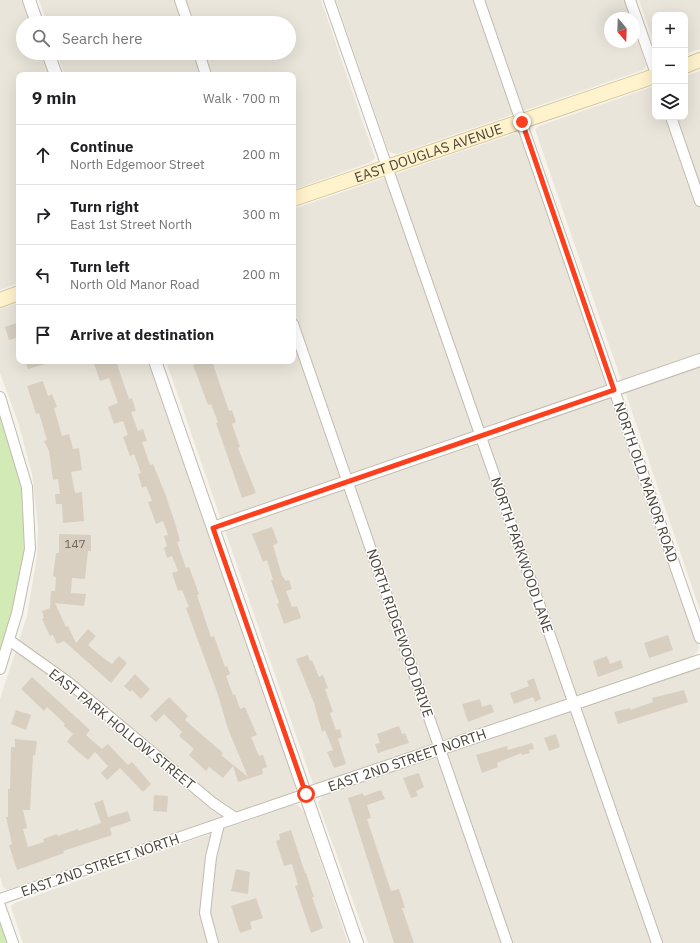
<!DOCTYPE html>
<html lang="en">
<head>
<meta charset="utf-8">
<style>
	:root { --surface:#fff; --page:#f6f6f6; --text:#202124; --muted:#757577; --line:#e0e0e0 }
	body { margin:0; font-family:"IBM Plex Sans",sans-serif; background:var(--page); color:var(--text) }
	.controls { position:absolute; right:12px; top:12px; display:grid; overflow:hidden; border-radius:8px; box-shadow:0 4px 16px #0002 }
	.controls button { width:36px; height:36px; display:grid; place-items:center; padding:0; border:0; border-bottom:1px solid var(--line); background:var(--surface); color:var(--text); font:20px sans-serif }
	.compass { position:absolute; left:604px; top:12px; width:36px; height:36px; border-radius:50%; background:var(--surface); box-shadow:0 4px 16px #0002; rotate:161deg }
	.stop { position:absolute; width:12px; height:12px; margin:-9px; border:3px solid #fc3f1d; border-radius:50%; background:#fff }
	.stop.end { background:#fc3f1d; border-color:#fff; box-shadow:0 1px 4px #0008 }
	.list { margin:0; padding:0; list-style:none }
	h2 { display:flex; justify-content:space-between; align-items:center; height:52px; margin:0; padding:0 16px; font-size:17px }
	h2 small { font-size:13px; font-weight:400; color:var(--muted) }
	.list li { display:grid; grid-template-columns:26px 1fr auto; gap:12px; align-items:center; box-sizing:border-box; height:60px; padding:0 16px; border-top:1px solid var(--line) }
	.list b { display:block; font-size:15px; white-space:nowrap }
	.list p { margin:0; font-size:13px; white-space:nowrap; color:var(--muted) }
	.list em { font-size:13px; font-style:normal; color:var(--muted) }
	.icon { flex:none; width:22px; height:22px; fill:none; stroke:currentColor; stroke-width:2; stroke-linecap:round; stroke-linejoin:round }
	.map { position:relative; flex:none; width:700px; height:943px; overflow:hidden }
	.search { position:absolute; background:var(--surface); box-shadow:0 4px 16px #0002; left:16px; top:16px; width:280px; height:44px; display:flex; align-items:center; gap:10px; box-sizing:border-box; padding:0 14px; border-radius:22px; color:var(--muted); font-size:15px }
	.panel { position:absolute; background:var(--surface); box-shadow:0 4px 16px #0002; left:16px; top:72px; width:280px; height:292px; border-radius:8px }
	.map>svg:first-child { display:block }
	.residential { fill:#eae5da }
	.green { fill:#d2eab5 }
	.building { fill:#d8cfc1 }
	.lines { fill:none; stroke-linecap:round; stroke-linejoin:round }
	.minor-casing { stroke:#c2bbae; stroke-width:12 }
	.tertiary-casing { stroke:#c2bbae; stroke-width:14 }
	.secondary-casing { stroke:#d6c79b; stroke-width:16 }
	.minor { stroke:#fff; stroke-width:10 }
	.tertiary { stroke:#fff; stroke-width:12 }
	.secondary { stroke:#fff3cd; stroke-width:14 }
	.route { stroke:#fc3f1d; stroke-width:5 }
	.labels { text-anchor:middle; dominant-baseline:central; stroke-width:3; stroke-linejoin:round; paint-order:stroke }
	.number-label { font-size:12px; fill:#6e675b }
	.street-label { font-size:14px; fill:#4b4439; stroke:#fff }
</style>
</head>
<body>
<div class="map">
<svg width="700" height="943" viewBox="0 0 700 943">
	<rect width="100%" height="100%" fill="#f6f3ec"/>
	<path class="residential" d="M0,0H22L30,23H23V53H40L48,75H19V283L0,290Z
		M39,0H321L375,158L371,162L293,190V75H65L57,53H289V23H47Z
		M336,0H624L631,18H610V42H634V27L646,66L643,70L397,154L392,153L388,150Z
		M639,0H700V49L685,54V15H655V46Z
		M700,71V610L535,129L539,126L655,86V117H685V76Z
		M513,134L518,135L522,140L699,647L698,651L692,657L322,785L313,784L166,361H293V209Z
		M19,303V361H148L297,786L293,795L7,890L3,887L0,877V699L27,616L37,556L38,528L32,474L18,422L0,373V309Z
		M700,666V943H368L318,803L322,796Z
		M292,805H298L304,812L348,943H23L12,910L11,906L15,903Z"/>
	<path class="green" d="M0,412C9,439 20,468 24,497C30,551 16,604 0,655Z
		M0,919L8,943H0Z"/>
	<path class="building" d="M19,322V337L9,340L5,327Z
		M25,361H49V363L28,369Z
		M93,361H116L129,399L132,398L136,411L131,412L138,431L143,429L147,441L142,442L150,465L153,464L166,496L176,526L180,541L177,542L186,568L189,567L199,594L197,595L211,637L214,636L225,667L227,666L230,674L226,676L233,695L235,694L240,709L245,707L257,735L251,737L259,756L263,755L267,767L262,769L263,774L238,782L233,766L223,778L209,767L206,771L189,755L194,749L179,736L182,732L164,714L156,722L150,716L169,697L188,716L185,720L223,753L221,755L248,777L228,729L218,695L186,608L189,607L182,590L178,591L172,573L178,571L172,556L167,558L164,548L167,546L164,536L168,535L163,521L156,524L148,502L152,501L146,486L142,488L138,474L141,473L134,454L130,456L123,437L128,435L123,421L114,424L108,407L118,403L109,378L100,381Z
		M201,361H212L229,411L232,410L236,422L232,424L240,447L238,448L256,493L242,498L216,423L218,422L211,404L208,405L193,365L201,362Z
		M43,381L48,396L52,394L57,407L54,408L62,436L69,434L73,449L79,448L82,470L71,472L75,493L82,492L84,521L63,523L62,504H56L55,494H60L58,479L53,480L49,451L44,441L47,440L39,413L36,414L27,386Z
		M272,527L278,543L273,545L282,576L286,581L289,580L292,589L286,591L292,607L297,606L301,618L284,624L277,604L279,603L271,580H273L267,560L263,562L252,534Z
		M59,534L91,535V551H88L85,579L72,578L71,593L86,594L84,606L55,603L66,627L68,626L76,643L88,629L96,636L88,645L102,657L112,664L119,656L127,663L111,683L64,641L57,644L53,635L50,636L42,619L44,618L42,611L50,608L51,591H55L56,577L53,576L56,553H59Z
		M668,635L673,650L649,658L644,643Z
		M308,655L310,661L312,660L319,677L323,675L328,688L325,689L333,712L330,713L336,730L340,729L342,737L338,739L346,764L334,768L327,752L333,750L325,730L322,732L314,703L296,659Z
		M607,656L610,664L621,660L623,668L598,677L593,661Z
		M135,674L150,689L141,699L132,690L130,692L124,686Z
		M32,677L90,730L86,735L102,749L108,744L128,765L132,762L151,784L143,792L120,768L107,780L101,773L108,766L95,752L88,760L67,742L73,734L64,726L65,724L47,707L44,711L21,689Z
		M534,678L541,699L535,702L533,697L514,704L510,693L529,686L527,681Z
		M684,690L688,702L618,724L614,712L630,708V710L653,702L652,698Z
		M480,699L482,707L491,704L494,712L468,722L462,704Z
		M16,710L31,715L26,730L11,724Z
		M399,726L402,734L405,733L409,743L378,753L375,744L380,743L377,734Z
		M556,734L560,747L549,751L544,738Z
		M15,739L37,741L35,756L33,755L30,810H23L27,828L23,829L28,847L44,842L43,839L57,834L58,836L78,829V831L101,823L94,803L103,800L108,817L128,811L131,821L110,828L112,835L63,851L64,853L17,870L9,845L12,844L6,817H8V789H10L11,747H15Z
		M532,743L534,749L529,750L530,753L522,755L521,753L497,763L498,767L482,773L476,755L507,746L508,750Z
		M419,773L424,787L416,791L418,796L411,798L403,778Z
		M381,790L385,799L367,805L371,818L367,819L391,891L399,889L405,908H402L414,943H394L348,798L363,793L364,796Z
		M154,795L168,796L167,812L153,811Z
		M291,830L305,873H306L314,897H312L323,928L311,933L295,886L298,885L292,864L284,866L276,841L280,839L279,834Z
		M236,869L250,872L248,894L231,891Z
		M256,898L263,918L250,922L252,929L240,933L231,906Z"/>
	<g class="lines">
		<g class="minor-casing">
			<path id="minor" d="M180,0L188,23
				M329,0L657,943
				M479,0L700,638
				M630,0L655,71
				M199,53L206,75
				M671,117L700,201
				M293,324L507,943
				M0,397L27,487L30,549L17,613L0,669
				M9,640L68,682L213,803L235,818
				M0,899L306,794
				M0,906L13,943
				M213,943L205,913L211,857L219,824"/>
		</g>
		<g class="tertiary-casing">
			<path id="tertiary" d="M29,0L37,23
				M48,53L56,75
				M155,361L357,943
				M213,528L700,360
				M306,794L700,661"/>
		</g>
		<g class="secondary-casing">
			<g id="secondary">
				<path d="M685,66L700,60"/>
				<path id="s1" d="M293,199L655,76"/>
				<path d="M0,300L19,293"/>
			</g>
		</g>
		<use href="#minor" class="minor"/>
		<use href="#tertiary" class="tertiary"/>
		<use href="#secondary" class="secondary"/>
	</g>
	<g class="lines">
		<path class="route" d="M306,794L213,528L614,390L522,122"/>
	</g>
	<g class="labels">
		<g class="number-label">
			<text x="75" y="543">147</text>
		</g>
		<g class="street-label">
			<text stroke="none"><textPath href="#s1" startOffset="143">EAST DOUGLAS AVENUE</textPath></text>
			<text transform="translate(646 482) rotate(71)">NORTH OLD MANOR ROAD</text>
			<text transform="translate(522 555) rotate(71)">NORTH PARKWOOD LANE</text>
			<text transform="translate(400 633) rotate(71)">NORTH RIDGEWOOD DRIVE</text>
			<text transform="translate(122 729) rotate(39)">EAST PARK HOLLOW STREET</text>
			<text transform="translate(407 760) rotate(-19)">EAST 2ND STREET NORTH</text>
			<text transform="translate(100 865) rotate(-19)">EAST 2ND STREET NORTH</text>
		</g>
	</g>
</svg>
<div class="controls">
<button>+</button>
<button>−</button>
<button><svg class="icon" aria-label="layers" viewBox="0 0 24 24"><path d="M12 4l9 5-9 5-9-5zM3 14l9 5 9-5"/></svg></button>
</div>
<svg class="compass" viewBox="-18 -18 36 36"><path d="M0-13l5 13h-10z" fill="#e53935"/><path d="M0 13l5-13h-10z" fill="#757577"/></svg>
<div class="stop" style="left:306px;top:794px"></div>
<div class="stop end" style="left:522px;top:122px"></div>
<div class="search"><svg class="icon" aria-label="search" viewBox="0 0 24 24"><circle cx="10" cy="10" r="6"/><path d="M15 15l6 6"/></svg>Search here</div>
<section class="panel">
<h2>9 min<small>Walk · 700 m</small></h2>
<ul class="list">
<li><svg class="icon" aria-label="ahead" viewBox="0 0 24 24"><path d="M12 20V5M6 11l6-6 6 6"/></svg><div><b>Continue</b><p>North Edgemoor Street</p></div><em>200 m</em></li>
<li><svg class="icon" aria-label="right" viewBox="0 0 24 24"><path d="M7 20v-9h11M14 6l5 5-5 5"/></svg><div><b>Turn right</b><p>East 1st Street North</p></div><em>300 m</em></li>
<li><svg class="icon" aria-label="left" viewBox="0 0 24 24"><path d="M17 20v-9H6M10 6l-5 5 5 5"/></svg><div><b>Turn left</b><p>North Old Manor Road</p></div><em>200 m</em></li>
<li><svg class="icon" aria-label="arrive" viewBox="0 0 24 24"><path d="M6 21V4h12l-3 4 3 4H6"/></svg><div><b>Arrive at destination</b></div></li>
</ul>
</section>
</div>
</body>
</html>
